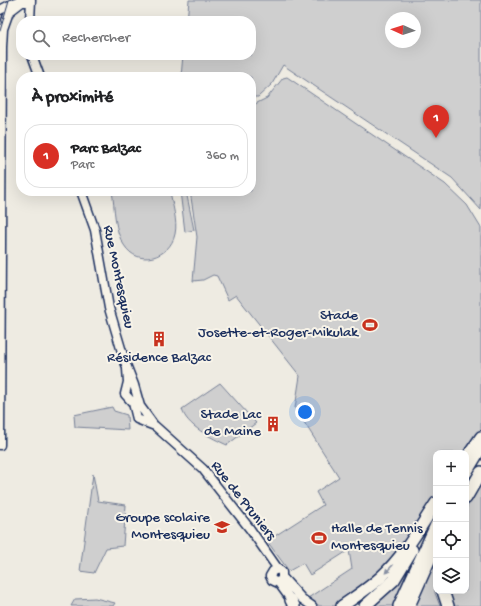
<!DOCTYPE html>
<html lang="fr">
<head>
<meta charset="utf-8">
<style>
	:root { --surface:#fff; --page:#f2f2f2; --text:#202124; --muted:#757577; --line:#e0e0e0; --accent:#d93025 }
	body { margin:0; font-family:"Gochi Hand",sans-serif; background:var(--page); color:var(--text) }
	.controls { position:absolute; right:12px; bottom:12px; display:grid; overflow:hidden; border-radius:8px; box-shadow:0 4px 16px #0002 }
	.controls button { width:36px; height:36px; display:grid; place-items:center; padding:0; border:0; border-bottom:1px solid var(--line); background:var(--surface); color:var(--text); font:20px sans-serif }
	.compass { position:absolute; left:385px; top:12px; width:36px; height:36px; border-radius:50%; background:var(--surface); box-shadow:0 4px 16px #0002; rotate:273deg }
	.you { position:absolute; left:305px; top:412px; width:14px; height:14px; margin:-10px; border:3px solid #fff; border-radius:50%; background:#1a73e8; box-shadow:0 0 0 6px #1a73e833 }
	.badge { display:grid; place-items:center; width:26px; height:26px; border-radius:50%; background:var(--accent); color:#fff; font-size:13px; font-weight:700 }
	.pin { position:absolute; translate:-50% -33px; filter:drop-shadow(0 1px 2px #0008) }
	.pin::after { content:''; position:absolute; top:21px; width:14px; height:12px; background:inherit; clip-path:polygon(0 0,100% 0,50% 100%) }
	.list { margin:0; padding:0; list-style:none }
	h2 { display:flex; justify-content:space-between; align-items:center; height:52px; margin:0; padding:0 16px; font-size:17px }
	h2 small { font-size:13px; font-weight:400; color:var(--muted) }
	.list li { display:grid; grid-template-columns:26px 1fr auto; gap:12px; align-items:center; box-sizing:border-box; height:64px; margin:0 8px 8px; padding:0 8px; border:1px solid var(--line); border-radius:16px }
	.list b { display:block; font-size:15px; white-space:nowrap }
	.list p { margin:0; font-size:13px; white-space:nowrap; color:var(--muted) }
	.list em { font-size:13px; font-style:normal; color:var(--muted) }
	.icon { flex:none; width:22px; height:22px; fill:none; stroke:currentColor; stroke-width:2; stroke-linecap:round; stroke-linejoin:round }
	.map { position:relative; flex:none; width:481px; height:606px; overflow:hidden }
	.search { position:absolute; background:var(--surface); box-shadow:0 4px 16px #0002; left:16px; top:16px; width:240px; height:44px; display:flex; align-items:center; gap:10px; box-sizing:border-box; padding:0 14px; border-radius:16px; color:var(--muted); font-size:15px }
	.panel { position:absolute; background:var(--surface); box-shadow:0 4px 16px #0002; left:16px; top:72px; width:240px; height:124px; border-radius:16px }
	.map>svg:first-child { display:block }
	.green { fill:#cfcfcf; stroke:#757f96; fill-rule:evenodd }
	.lines { fill:none; stroke-linecap:round; stroke-linejoin:round }
	.tertiary-casing { stroke:#1b2f5e; stroke-width:11 }
	.trunk-casing { stroke:#1b2f5e; stroke-width:14 }
	.tertiary { stroke:#f7f3e8; stroke-width:8 }
	.trunk { stroke:#f7f3e8; stroke-width:11 }
	.tram { stroke:#1b2f5e; stroke-width:1 }
	.oneway { fill:#8991a3 }
	.labels { text-anchor:middle; dominant-baseline:central; stroke-width:4; stroke-linejoin:round; paint-order:stroke }
	.street-label { font-size:15px; fill:#1b2f5e; stroke:#f7f3e8 }
	.poi-label { font-size:15px; fill:#1b2f5e; stroke:#f7f3e8; text-anchor:end }
</style>
</head>
<body>
<div class="map">
<svg width="481" height="606" viewBox="0 0 481 606">
	<rect width="100%" height="100%" fill="#eeebe2"/>
	<filter id="ink" filterUnits="userSpaceOnUse"><feTurbulence type="fractalNoise" baseFrequency=".025" numOctaves="2"/><feDisplacementMap in="SourceGraphic" scale="8" xChannelSelector="R" yChannelSelector="G"/><feConvolveMatrix kernelMatrix="1 2 1 2 8 2 1 2 1" color-interpolation-filters="sRGB"/></filter>
	<g filter="url(#ink)">
		<path class="green" d="M189,0H481V210L452,178L283,65L272,84L258,97H251V77H181L183,55H251V21H187ZM391,18H415V42H391Z
			M287,77L445,184L467,205L481,228V429L465,453H436V499L384,570L335,606H320L314,603L308,598L352,569L349,550L310,575L303,563L289,571L267,541L323,505L316,492L339,477L295,408L300,376L236,295L228,300L217,276L213,275L203,280L193,281L197,237L190,191H251V106L267,98L283,78Z
			M112,191H170C172,204 178,221 175,234C170,258 138,268 124,245C114,231 115,208 112,191Z
			M180,191H186L194,230L185,232Z
			M220,383L256,423L227,445C212,438 186,426 182,409Z
			M112,407L114,411L127,415L128,430L75,427L74,415Z
			M93,474L98,501L126,505L123,546L106,548L94,573L80,571Z
			M481,481V606H452L447,591H466V509Z
			M414,556L393,606H371Z
			M435,559V593L440,606H414Z
			M95,598L115,603L113,606H71L75,599Z"/>
		<g class="lines">
			<g class="tertiary-casing">
				<path id="tertiary" d="M0,10L15,2H31
					M30,21L31,0
					M32,55L40,77
					M81,191L95,230L109,308L125,362L134,385L140,406L153,424
					M127,369L128,382L125,394L133,403L137,419L155,426L203,469L250,529L278,569L282,572V580L276,582L272,580L270,576L273,571L278,569
					M0,445L2,47L3,29L9,12L22,2
					M283,578L302,599L312,606
					M278,582L294,604"/>
			</g>
			<g class="trunk-casing">
				<path id="trunk" d="M470,453L481,437
					M466,473L481,448
					M466,498L481,472
					M443,591L448,606
					M291,600L294,606
					M342,606C355,597 369,588 381,577C404,556 419,529 436,503
					M365,606L394,580L412,550
					M399,606L436,525
					M409,606L436,545"/>
			</g>
			<use href="#tertiary" class="tertiary"/>
			<use href="#trunk" class="trunk"/>
			<path class="tram" d="M0,31L9,0"/>
		</g>
		<defs><path id="oneway-solid" d="M-6-.8H1V-3.2L6.5 0L1 3.2V.8H-6Z"/></defs>
		<use class="oneway" href="#oneway-solid" transform="translate(389 569) rotate(134)"/>
	</g>
	<defs>
		<g id="stadium-bare" transform="scale(1.2)"><path d="M0-5a6.5 5 0 1 0 0 10a6.5 5 0 1 0 0-10ZM-3.5-1.8h7v3.6h-7Z" fill="#c8321e" stroke="#f7f3e8" stroke-width="2.5" paint-order="stroke"/></g>
		<g id="building-bare" transform="scale(1.2)"><path d="M-4-6H4V6H1V3H-1V6H-4ZM-2.5-4.3h1.7v1.8h-1.7ZM.8-4.3h1.7v1.8H.8ZM-2.5-1h1.7V.8h-1.7ZM.8-1h1.7V.8H.8Z" fill="#c8321e" stroke="#f7f3e8" stroke-width="2.5" paint-order="stroke"/></g>
		<g id="school-bare" transform="scale(1.2)"><path d="M0-5L7-2L0 1L-7-2ZM-4 1L0 2.5L4 1V4Q0 6-4 4Z" fill="#c8321e" stroke="#f7f3e8" stroke-width="2.5" paint-order="stroke"/></g>
	</defs>
	<g fill-rule="evenodd">
		<use href="#stadium-bare" x="370" y="325"/>
		<use href="#building-bare" x="159" y="339"/>
		<use href="#building-bare" x="273" y="424"/>
		<use href="#school-bare" x="222" y="527"/>
		<use href="#stadium-bare" x="319" y="538"/>
	</g>
	<g class="labels">
		<g class="street-label">
			<text transform="translate(118 277) rotate(78)">Rue Montesquieu</text>
			<text transform="translate(243 501) rotate(52)">Rue de Pruniers</text>
		</g>
		<g class="poi-label">
			<text x="358" y="316">Stade<tspan x="358" dy="17">Josette-et-Roger-Mikulak</tspan></text>
			<text x="159" y="358" text-anchor="middle">Résidence Balzac</text>
			<text x="261" y="415">Stade Lac<tspan x="261" dy="17">de Maine</tspan></text>
			<text x="210" y="518">Groupe scolaire<tspan x="210" dy="17">Montesquieu</tspan></text>
			<text x="331" y="529" text-anchor="start">Halle de Tennis<tspan x="331" dy="17">Montesquieu</tspan></text>
		</g>
	</g>
</svg>
<div class="controls">
<button>+</button>
<button>−</button>
<button><svg class="icon" aria-label="locate" viewBox="0 0 24 24"><circle cx="12" cy="12" r="6"/><path d="M12 2v4M12 18v4M2 12h4M18 12h4"/></svg></button>
<button><svg class="icon" aria-label="layers" viewBox="0 0 24 24"><path d="M12 4l9 5-9 5-9-5zM3 14l9 5 9-5"/></svg></button>
</div>
<svg class="compass" viewBox="-18 -18 36 36"><path d="M0-13l5 13h-10z" fill="#e53935"/><path d="M0 13l5-13h-10z" fill="#757577"/></svg>
<div class="you"></div>
<div class="pin badge" style="left:436px;top:138px">1</div>
<div class="search"><svg class="icon" aria-label="search" viewBox="0 0 24 24"><circle cx="10" cy="10" r="6"/><path d="M15 15l6 6"/></svg>Rechercher</div>
<section class="panel">
<h2>À proximité<small></small></h2>
<ul class="list">
<li><span class="badge">1</span><div><b>Parc Balzac</b><p>Parc</p></div><em>360 m</em></li>
</ul>
</section>
</div>
</body>
</html>
